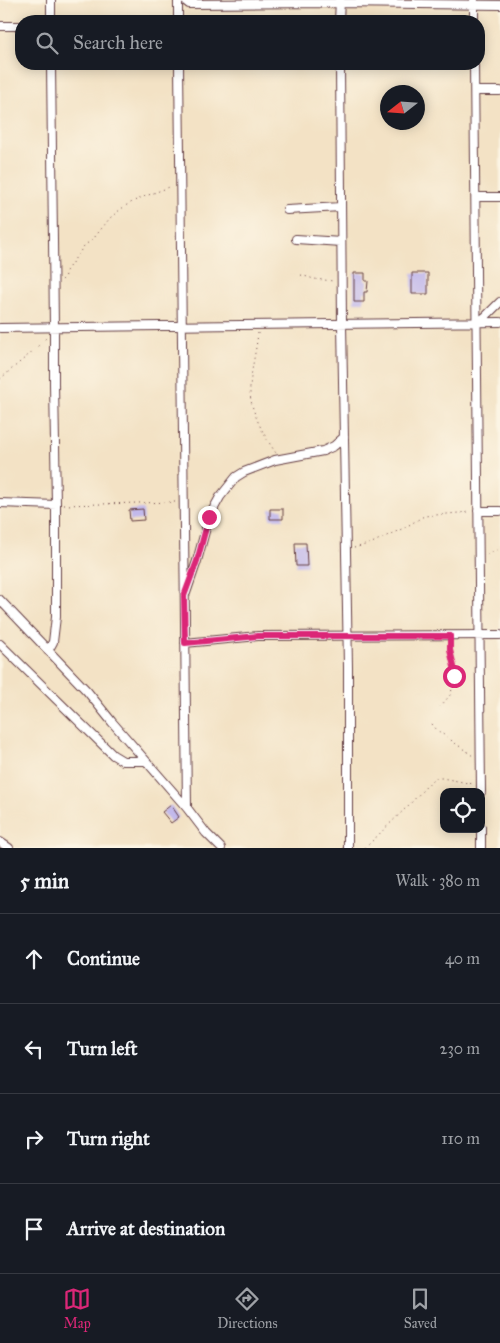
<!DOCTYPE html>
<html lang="en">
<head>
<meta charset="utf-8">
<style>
	:root { --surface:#171b24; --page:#242831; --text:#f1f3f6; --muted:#9ea1a6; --line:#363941; --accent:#db2777 }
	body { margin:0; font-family:"IM FELL Great Primer",serif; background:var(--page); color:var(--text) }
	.controls { position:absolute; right:15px; bottom:15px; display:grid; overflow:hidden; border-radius:10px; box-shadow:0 2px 12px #0003 }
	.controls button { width:45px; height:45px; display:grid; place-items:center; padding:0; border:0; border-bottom:1px solid var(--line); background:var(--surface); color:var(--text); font:25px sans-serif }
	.compass { position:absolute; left:380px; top:85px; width:45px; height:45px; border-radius:50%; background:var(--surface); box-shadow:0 2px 12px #0003; rotate:253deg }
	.stop { position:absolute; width:15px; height:15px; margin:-11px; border:4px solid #db2777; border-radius:50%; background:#fff }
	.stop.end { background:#db2777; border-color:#fff; box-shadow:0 1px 5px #0008 }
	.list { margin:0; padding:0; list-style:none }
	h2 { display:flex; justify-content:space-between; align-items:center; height:65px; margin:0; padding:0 20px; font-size:21px }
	h2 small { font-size:16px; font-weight:400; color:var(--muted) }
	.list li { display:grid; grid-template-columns:32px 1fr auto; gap:15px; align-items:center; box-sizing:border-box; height:90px; padding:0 20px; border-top:1px solid var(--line) }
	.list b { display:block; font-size:19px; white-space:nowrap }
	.list em { font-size:16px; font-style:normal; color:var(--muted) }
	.icon { flex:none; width:28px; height:28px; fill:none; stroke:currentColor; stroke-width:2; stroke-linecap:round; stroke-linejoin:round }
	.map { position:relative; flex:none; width:500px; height:848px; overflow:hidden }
	.search { position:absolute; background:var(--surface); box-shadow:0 2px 12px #0003; left:15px; right:15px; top:15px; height:55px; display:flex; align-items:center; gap:12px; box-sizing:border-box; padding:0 18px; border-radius:20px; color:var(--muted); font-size:19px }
	.sheet { height:425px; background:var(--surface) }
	nav { display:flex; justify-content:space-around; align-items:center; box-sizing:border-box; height:70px; border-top:1px solid var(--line); background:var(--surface); font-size:14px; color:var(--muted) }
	nav a { display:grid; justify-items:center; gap:2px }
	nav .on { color:var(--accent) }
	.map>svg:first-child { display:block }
	.building { fill:#c2b9eb }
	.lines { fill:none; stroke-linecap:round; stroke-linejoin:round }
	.street-casing { stroke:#633c42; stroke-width:10 }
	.path { stroke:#633c42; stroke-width:1; stroke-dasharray:1 4; stroke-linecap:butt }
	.street { stroke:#fff; stroke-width:8 }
	.route { stroke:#db2777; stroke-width:6 }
</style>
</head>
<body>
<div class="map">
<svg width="500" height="848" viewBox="0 0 500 848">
	<rect width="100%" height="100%" fill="#fcf5e5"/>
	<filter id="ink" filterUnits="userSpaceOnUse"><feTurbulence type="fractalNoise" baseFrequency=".02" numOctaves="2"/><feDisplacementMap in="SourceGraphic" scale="10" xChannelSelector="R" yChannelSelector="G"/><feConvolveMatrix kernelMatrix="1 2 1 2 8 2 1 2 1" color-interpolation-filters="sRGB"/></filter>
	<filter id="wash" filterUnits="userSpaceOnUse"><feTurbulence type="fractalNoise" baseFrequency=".0096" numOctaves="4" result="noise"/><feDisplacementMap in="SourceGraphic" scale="20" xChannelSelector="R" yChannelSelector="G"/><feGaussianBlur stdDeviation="1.12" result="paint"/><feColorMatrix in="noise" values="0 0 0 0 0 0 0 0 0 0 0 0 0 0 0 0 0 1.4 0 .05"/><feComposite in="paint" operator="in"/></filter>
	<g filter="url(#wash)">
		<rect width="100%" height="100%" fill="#f3e2c5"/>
		<g id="blocks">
			<path class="building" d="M354,273H365V281H368L367,292H364V302H354Z
				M412,273H428V294H412Z
				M143,509L144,520L130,521L129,510Z
				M270,509H283V519H270Z
				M295,543H306L307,566H296Z
				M171,805L179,817L171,823L162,812Z"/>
		</g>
	</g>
	<g filter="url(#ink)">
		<use href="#blocks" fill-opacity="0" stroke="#633c42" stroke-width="1"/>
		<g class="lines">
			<g class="street-casing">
				<path id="street" d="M51,0V21
					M178,0V21
					M184,0L189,4L340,3L500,5
					M474,1V21
					M339,21L340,0
					M0,26H21
					M179,64L187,808
					M340,64L342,324L348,667V848
					M474,64L481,792
					M475,91H500
					M476,197H500
					M287,210L341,207
					M296,239L341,242
					M477,323L485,317L500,302
					M0,328L500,322
					M0,503L56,505
					M478,511H500
					M186,593L197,561L209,517L220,497L236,477L244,472L275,460L323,451L334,446L344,437
					M0,600L87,691L112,722L187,808L206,833L221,848
					M185,643L258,636L500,635
					M0,644L113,755L123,761H145
					M48,651L53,642L56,617V505L54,384V327L51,64
					M481,827V848
					M0,842L9,848"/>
			</g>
			<path class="path" d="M301,275L314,279L334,281
				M62,280L64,278L66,271L84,246L94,238L110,218L116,213L125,206L138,199L172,186
				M258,333C256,352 251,370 250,388C249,409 264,436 276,453
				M0,379L32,352L46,338
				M64,505L175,502
				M354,548L372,543L380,539L404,528L424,516L470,512
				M487,554L500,549
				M440,707L451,694L455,672L450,654V644
				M432,724L437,730L473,756
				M365,848L410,804L434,778H442L473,784"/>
			<use href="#street" class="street"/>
		</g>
	</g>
	<g class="lines" filter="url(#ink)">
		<path class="route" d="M209,517L197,561L184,596L185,643L258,636H450V650L455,671L454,676"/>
	</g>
</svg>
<div class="controls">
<button><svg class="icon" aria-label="locate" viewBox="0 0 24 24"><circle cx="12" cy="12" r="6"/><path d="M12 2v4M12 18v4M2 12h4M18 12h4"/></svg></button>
</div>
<svg class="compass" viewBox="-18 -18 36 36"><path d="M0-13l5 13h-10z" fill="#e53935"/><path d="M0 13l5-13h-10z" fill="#9ea1a6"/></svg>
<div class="stop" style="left:454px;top:676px"></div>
<div class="stop end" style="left:209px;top:517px"></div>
<div class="search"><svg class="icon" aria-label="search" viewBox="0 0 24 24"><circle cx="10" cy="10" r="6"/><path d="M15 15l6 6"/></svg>Search here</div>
</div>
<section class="sheet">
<h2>5 min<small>Walk · 380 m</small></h2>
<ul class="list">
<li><svg class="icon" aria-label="ahead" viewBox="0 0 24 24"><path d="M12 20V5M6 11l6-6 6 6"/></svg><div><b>Continue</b></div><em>40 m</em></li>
<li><svg class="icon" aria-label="left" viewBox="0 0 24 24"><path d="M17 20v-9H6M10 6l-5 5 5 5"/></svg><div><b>Turn left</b></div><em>230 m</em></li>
<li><svg class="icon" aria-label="right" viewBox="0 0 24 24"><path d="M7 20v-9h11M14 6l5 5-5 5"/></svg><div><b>Turn right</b></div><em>110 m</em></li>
<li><svg class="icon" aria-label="arrive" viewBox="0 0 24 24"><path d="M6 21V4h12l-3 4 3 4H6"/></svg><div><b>Arrive at destination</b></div></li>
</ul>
</section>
<nav>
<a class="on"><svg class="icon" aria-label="map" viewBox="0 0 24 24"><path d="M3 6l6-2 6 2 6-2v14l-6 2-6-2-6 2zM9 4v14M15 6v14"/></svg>Map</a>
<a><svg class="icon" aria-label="directions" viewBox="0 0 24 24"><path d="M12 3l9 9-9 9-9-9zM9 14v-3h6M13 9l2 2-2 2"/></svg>Directions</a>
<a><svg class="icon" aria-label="saved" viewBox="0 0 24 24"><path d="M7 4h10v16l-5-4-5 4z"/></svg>Saved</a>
</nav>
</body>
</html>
